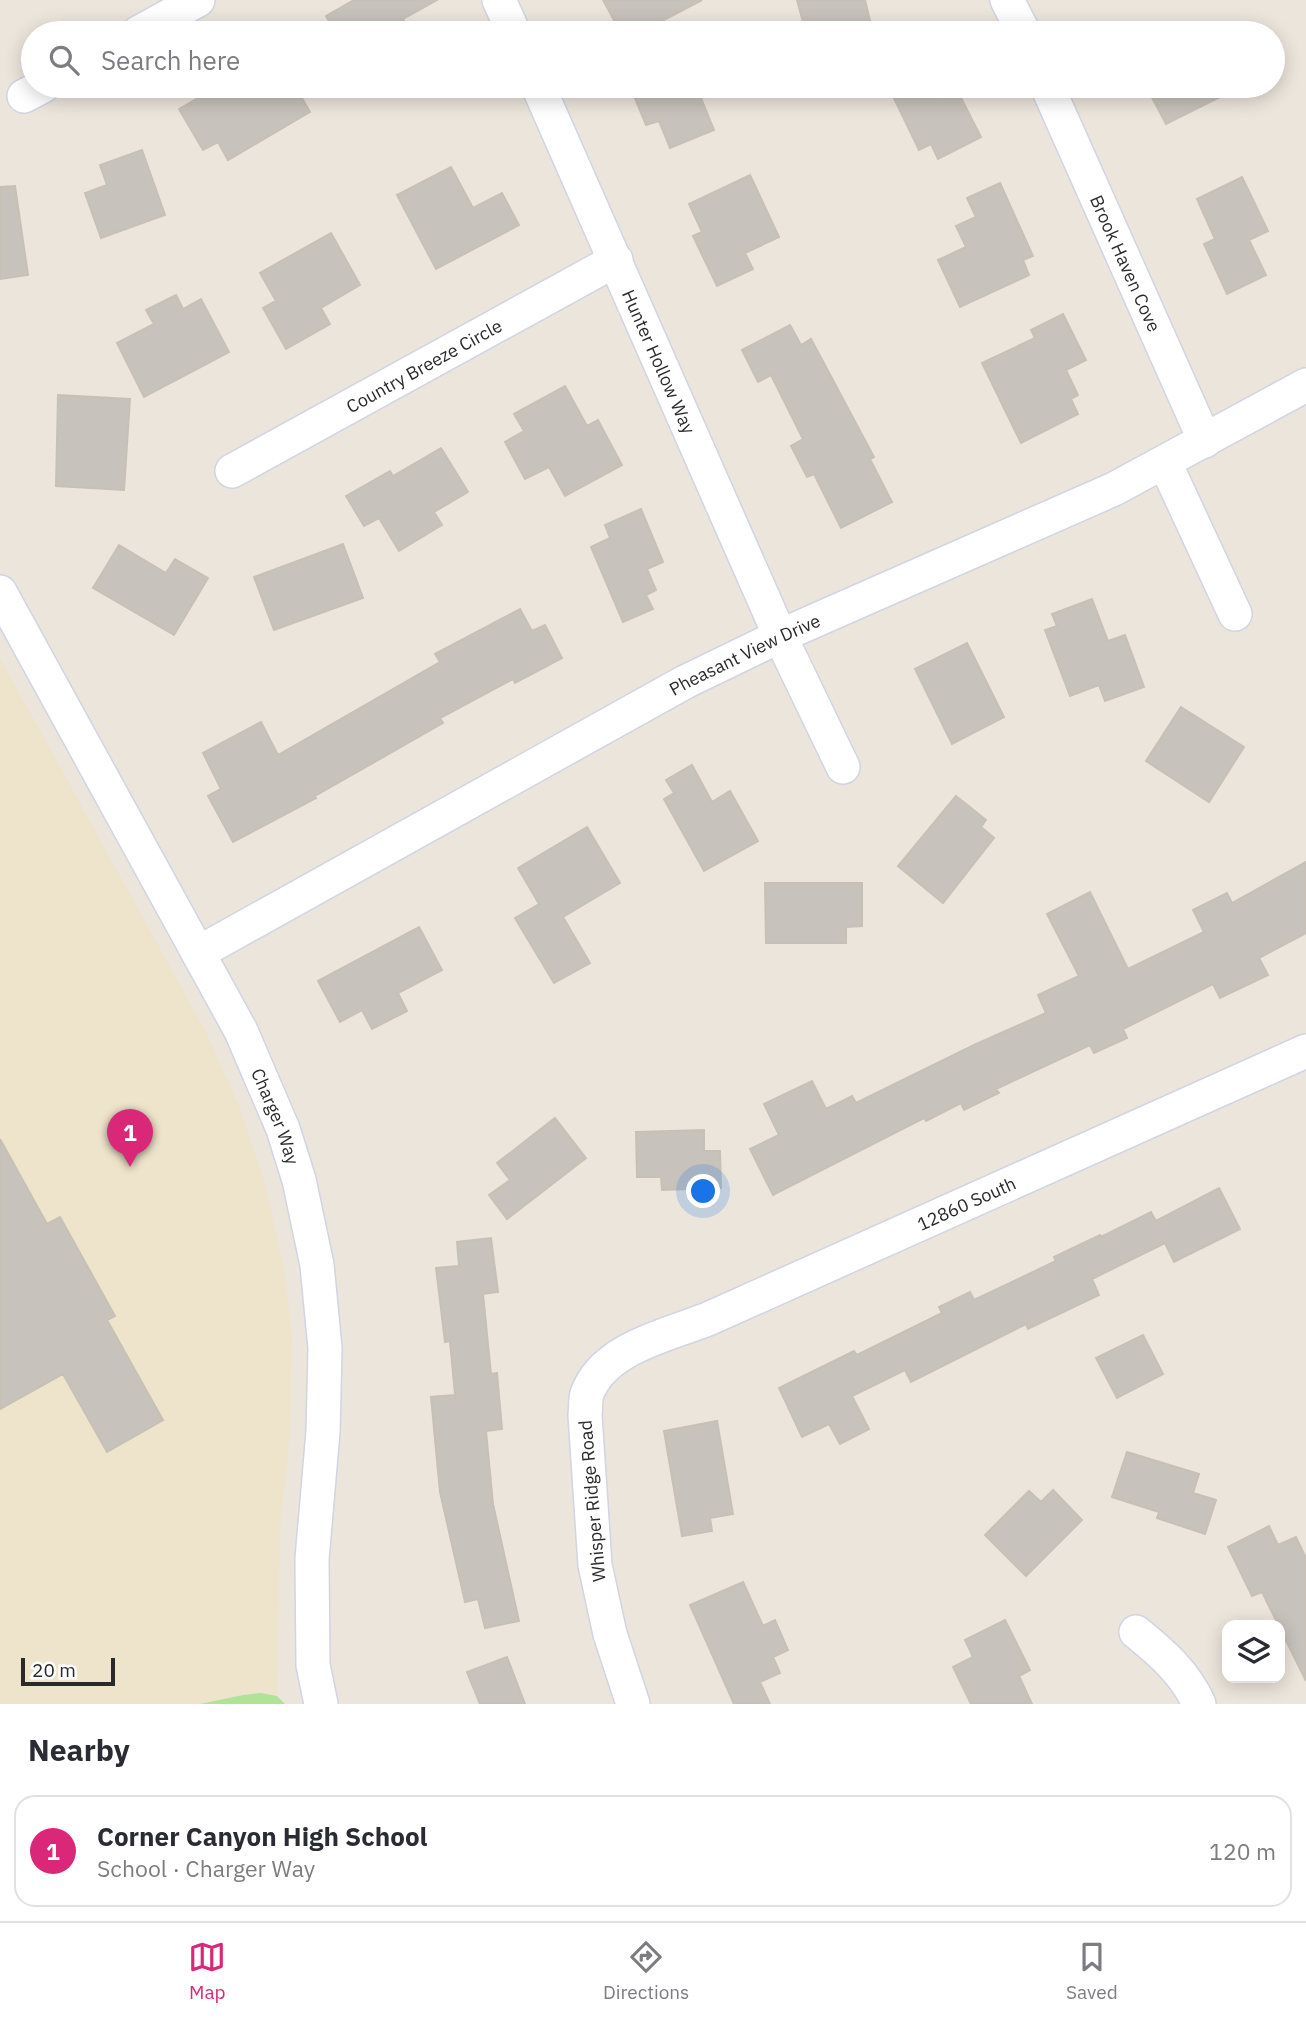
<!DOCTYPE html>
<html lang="en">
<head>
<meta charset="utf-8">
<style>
	:root { --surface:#fff; --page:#f2f2f3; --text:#2b2b33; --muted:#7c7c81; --line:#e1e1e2; --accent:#db2777 }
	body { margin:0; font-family:"IBM Plex Sans",sans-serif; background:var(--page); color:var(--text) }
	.controls { position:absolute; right:21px; bottom:21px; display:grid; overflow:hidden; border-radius:14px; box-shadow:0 4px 18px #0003 }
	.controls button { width:63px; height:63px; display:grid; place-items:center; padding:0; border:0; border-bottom:2px solid var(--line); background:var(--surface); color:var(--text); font:35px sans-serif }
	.scale { position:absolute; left:21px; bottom:18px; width:94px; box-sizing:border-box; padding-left:7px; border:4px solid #2a2a2a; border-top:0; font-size:19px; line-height:24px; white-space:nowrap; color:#2a2a2a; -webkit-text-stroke:5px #fff; paint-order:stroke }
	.you { position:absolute; left:704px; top:1192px; width:24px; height:24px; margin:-18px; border:5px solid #fff; border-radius:50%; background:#1a73e8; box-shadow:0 0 0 10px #1a73e833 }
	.badge { display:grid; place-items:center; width:46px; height:46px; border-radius:50%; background:var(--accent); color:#fff; font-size:23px; font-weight:700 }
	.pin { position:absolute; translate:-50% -58px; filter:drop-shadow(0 2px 4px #0008) }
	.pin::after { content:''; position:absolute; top:37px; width:24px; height:21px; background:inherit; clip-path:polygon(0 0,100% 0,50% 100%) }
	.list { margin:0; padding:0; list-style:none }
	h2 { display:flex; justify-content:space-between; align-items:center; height:91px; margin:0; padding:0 28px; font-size:30px }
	h2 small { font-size:23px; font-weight:400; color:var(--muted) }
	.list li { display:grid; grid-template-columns:46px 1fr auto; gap:21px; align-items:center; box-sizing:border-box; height:112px; margin:0 14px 14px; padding:0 14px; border:2px solid var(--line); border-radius:21px }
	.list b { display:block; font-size:26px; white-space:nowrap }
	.list p { margin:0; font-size:23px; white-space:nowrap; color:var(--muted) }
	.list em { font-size:23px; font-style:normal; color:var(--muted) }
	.icon { flex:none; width:38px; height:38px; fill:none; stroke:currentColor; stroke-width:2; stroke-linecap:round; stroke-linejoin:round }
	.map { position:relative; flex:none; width:1306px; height:1704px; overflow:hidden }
	.search { position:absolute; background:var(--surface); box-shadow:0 4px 18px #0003; left:21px; right:21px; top:21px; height:77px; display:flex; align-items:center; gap:18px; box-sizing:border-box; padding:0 24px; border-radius:38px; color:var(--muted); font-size:26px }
	.sheet { height:217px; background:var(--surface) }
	nav { display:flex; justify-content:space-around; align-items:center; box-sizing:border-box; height:98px; border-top:2px solid var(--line); background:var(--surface); font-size:19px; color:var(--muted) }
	nav a { display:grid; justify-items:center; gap:4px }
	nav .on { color:var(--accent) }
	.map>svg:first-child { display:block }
	.education { fill:#eee3cb }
	.green { fill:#afe398 }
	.building { fill:#c7c2bb; stroke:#c7c1b5; stroke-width:2 }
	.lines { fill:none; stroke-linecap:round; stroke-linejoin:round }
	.minor-casing { stroke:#d1d4e3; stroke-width:36 }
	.minor { stroke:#fff; stroke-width:33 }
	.labels { text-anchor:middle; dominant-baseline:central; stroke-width:5; stroke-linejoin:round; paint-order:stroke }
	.street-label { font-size:18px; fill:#2a2a2a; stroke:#fff }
</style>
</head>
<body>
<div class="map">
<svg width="1306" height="1704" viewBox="0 0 1306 1704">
	<rect width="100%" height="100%" fill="#ece5dc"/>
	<path class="education" d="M0,658L206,1032L239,1106L266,1187L284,1269L292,1335L290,1436L280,1530L277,1696L261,1693L243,1695L200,1704H0Z"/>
	<path class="green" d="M261,1693L277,1696L285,1704H200L243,1695Z"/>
	<path class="building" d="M354,0H437L403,19L411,33H336L326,16Z
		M603,0H702L639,33H621Z
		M797,0H865L873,33H834L833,28L806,33Z
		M219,86H295L310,112L228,160L218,142L203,150L179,109Z
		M630,86H696L714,130L670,148L659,121L646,125Z
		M888,86H934L941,99L957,90L981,137L938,159L931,144L919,150Z
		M1146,86H1242L1166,124Z
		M142,150L165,215L101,238L85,193L107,185L100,165Z
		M451,167L473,208L502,193L519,225L436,269L397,195Z
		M750,175L779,237L745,253L753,269L717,286L693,236L702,232L689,204Z
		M1242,177L1268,231L1249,240L1266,275L1227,294L1204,244L1215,239L1197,199Z
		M1000,183L1033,256L1023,260L1029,275L960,307L938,260L966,247L956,226L976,217L967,198Z
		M15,186L28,275L0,279V187Z
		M331,233L360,285L321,308L330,324L286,349L263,308L276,301L260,273Z
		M176,295L183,309L201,299L229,352L144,397L117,343L154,324L146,310Z
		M1063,314L1086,360L1066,370L1078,395L1071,399L1078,414L1021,443L982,363L1035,338L1031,330Z
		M790,325L801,345L811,339L874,457L870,459L892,502L841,528L814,474L807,477L791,446L803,439L771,375L758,382L742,350Z
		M565,386L587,426L598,420L622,465L565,496L549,467L525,479L505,442L524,431L514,414Z
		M58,395L130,399L124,490L56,486Z
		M441,448L468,492L434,512L442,525L399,551L379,518L364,526L346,496L390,471L393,476Z
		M641,509L663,562L647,569L656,590L646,595L653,609L623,622L591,547L610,538L605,525Z
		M343,544L363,598L274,630L254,577Z
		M119,545L166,573L175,559L208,578L174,635L93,588Z
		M1092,599L1108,641L1125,635L1144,687L1105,701L1099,685L1070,696L1045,630L1057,626L1052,614Z
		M520,609L532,631L545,625L562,658L515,683L513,679L440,718L443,723L315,796L316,798L233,842L208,796L221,789L203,753L261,722L278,755L440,662L435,654Z
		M967,643L1004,717L952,744L915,669Z
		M1181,707L1244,747L1209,802L1146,761Z
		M692,765L712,802L730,791L758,841L704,871L664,799L674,793L666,780Z
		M956,796L986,820L981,827L994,838L943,903L898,866Z
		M587,827L620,883L563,917L590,963L554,983L515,918L539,904L518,868Z
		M1306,862V933L1259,958L1268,975L1220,998L1213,984L1123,1029L1127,1038L1094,1053L1090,1045L996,1089L999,1093L964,1110L961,1103L926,1121L924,1118L773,1195L750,1149L779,1135L764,1104L812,1081L826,1109L852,1096L856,1103L974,1045L1046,1013L1038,995L1079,976L1047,914L1090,892L1128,969L1204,932L1193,910L1227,893L1232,903Z
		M765,883H862V926L846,927V943H766Z
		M419,927L442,970L398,993L407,1011L372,1029L362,1010L340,1022L318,981Z
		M555,1118L586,1158L507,1219L489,1195L510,1180L497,1163Z
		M704,1130V1151H720L721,1188L662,1190L661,1177H637L636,1132Z
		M0,1139L47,1224L60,1217L115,1316L107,1320L163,1420L107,1452L63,1374L0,1409Z
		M1219,1188L1240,1229L1174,1262L1165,1243L1092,1279L1099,1295L1028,1329L1026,1324L911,1382L905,1370L852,1396L869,1429L840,1444L829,1424L802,1437L779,1388L854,1351L857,1355L942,1313L939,1307L970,1292L974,1300L1056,1261L1054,1257L1100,1235L1101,1237L1151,1212L1156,1221Z
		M491,1238L498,1292L483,1294L491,1374L497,1373L502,1429L486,1431L493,1504L519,1621L485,1628L478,1599L465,1602L440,1492L431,1397L455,1395L450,1341L445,1342L436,1268L459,1266L457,1242Z
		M1143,1335L1163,1374L1117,1398L1096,1358Z
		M717,1421L733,1514L710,1518L712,1531L682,1536L664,1431Z
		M1127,1452L1199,1474L1193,1493L1216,1500L1205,1534L1157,1518L1159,1512L1112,1497Z
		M1053,1490L1082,1520L1026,1576L985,1535L1029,1491L1041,1502Z
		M1269,1526L1278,1545L1296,1537L1306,1558V1681L1262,1592L1252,1596L1228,1547Z
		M743,1582L763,1626L775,1620L788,1650L773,1657L780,1673L760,1682L770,1704H734L690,1605Z
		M1005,1620L1030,1670L1019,1676L1032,1704H971L953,1667L973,1657L965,1640Z
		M507,1657L525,1704H480L467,1672Z"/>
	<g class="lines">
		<g class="minor-casing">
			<g id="minor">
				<path d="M499,0L514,33"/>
				<path d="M1007,0L1024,33"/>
				<path d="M138,33L198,0"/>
				<path id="s1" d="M538,86L780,636L843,767"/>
				<path id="s2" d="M1047,86L1205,441"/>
				<path d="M24,96L43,86"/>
				<path d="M1165,463L1235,614"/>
				<path id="s3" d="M232,471L616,260"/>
				<path id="s4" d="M0,592L241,1031L283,1129L299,1180L317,1265L325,1348L323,1432L312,1559L313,1665L321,1704"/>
				<path id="s5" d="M198,953L685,682L780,636L1114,489L1306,385"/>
				<path d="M1136,1632C1162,1653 1185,1673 1199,1704"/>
				<path id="s6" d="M633,1704L610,1634L595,1565L585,1415C586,1408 585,1400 587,1394C603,1348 668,1335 708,1319L1306,1051"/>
			</g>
		</g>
		<use href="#minor" class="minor"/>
	</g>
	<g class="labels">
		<g class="street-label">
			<text stroke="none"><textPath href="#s2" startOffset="194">Brook Haven Cove</textPath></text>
			<text stroke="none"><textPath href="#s1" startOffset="301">Hunter Hollow Way</textPath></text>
			<text stroke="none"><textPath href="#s3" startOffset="219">Country Breeze Circle</textPath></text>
			<text stroke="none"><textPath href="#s5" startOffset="623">Pheasant View Drive</textPath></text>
			<text stroke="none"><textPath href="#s4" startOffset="593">Charger Way</textPath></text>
			<text stroke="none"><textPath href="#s6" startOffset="746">12860 South</textPath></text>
			<text transform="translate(592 1501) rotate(-95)">Whisper Ridge Road</text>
		</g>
	</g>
</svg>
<div class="controls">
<button><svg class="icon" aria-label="layers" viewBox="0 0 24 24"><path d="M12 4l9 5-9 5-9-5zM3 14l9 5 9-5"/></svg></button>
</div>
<div class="scale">20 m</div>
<div class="you"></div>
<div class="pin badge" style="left:130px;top:1167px">1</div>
<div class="search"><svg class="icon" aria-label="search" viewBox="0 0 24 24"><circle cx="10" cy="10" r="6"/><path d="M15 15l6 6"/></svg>Search here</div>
</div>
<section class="sheet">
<h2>Nearby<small></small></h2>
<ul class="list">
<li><span class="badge">1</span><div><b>Corner Canyon High School</b><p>School · Charger Way</p></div><em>120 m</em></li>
</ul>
</section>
<nav>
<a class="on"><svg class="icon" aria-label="map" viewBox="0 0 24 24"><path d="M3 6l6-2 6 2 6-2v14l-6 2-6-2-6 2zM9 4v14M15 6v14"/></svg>Map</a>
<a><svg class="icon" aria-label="directions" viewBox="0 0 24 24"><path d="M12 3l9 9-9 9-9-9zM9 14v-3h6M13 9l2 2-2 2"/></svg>Directions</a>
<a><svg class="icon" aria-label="saved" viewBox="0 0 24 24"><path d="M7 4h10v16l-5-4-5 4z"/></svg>Saved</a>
</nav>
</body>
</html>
